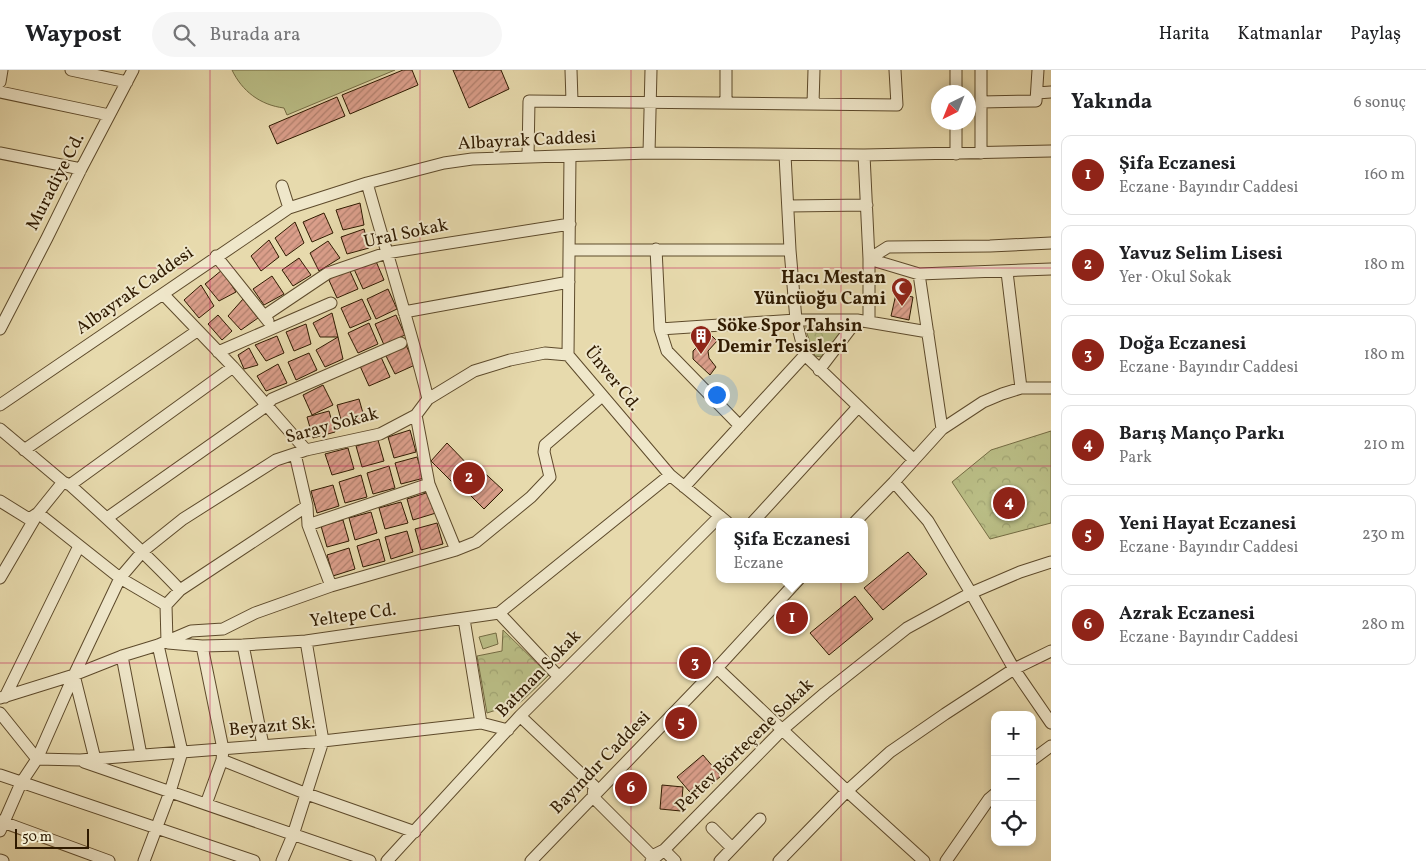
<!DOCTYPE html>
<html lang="tr">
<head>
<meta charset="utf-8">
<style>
	:root { --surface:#fff; --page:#f6f6f6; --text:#202124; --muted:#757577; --line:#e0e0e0; --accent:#8f2418 }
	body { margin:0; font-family:Vollkorn,serif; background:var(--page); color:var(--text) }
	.controls { position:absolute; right:15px; bottom:15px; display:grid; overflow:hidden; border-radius:10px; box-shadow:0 2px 8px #0003 }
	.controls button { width:45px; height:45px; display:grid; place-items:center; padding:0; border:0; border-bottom:1px solid var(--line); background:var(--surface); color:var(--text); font:25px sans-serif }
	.compass { position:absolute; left:931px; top:15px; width:45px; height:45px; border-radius:50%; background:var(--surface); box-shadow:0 2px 8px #0003; rotate:223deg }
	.scale { position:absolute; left:15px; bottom:12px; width:74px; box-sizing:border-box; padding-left:5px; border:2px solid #2f1a00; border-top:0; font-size:14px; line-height:18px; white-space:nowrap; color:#2f1a00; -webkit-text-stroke:4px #efe7ca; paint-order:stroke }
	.you { position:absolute; left:716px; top:324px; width:18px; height:18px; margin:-12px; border:4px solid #fff; border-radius:50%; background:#1a73e8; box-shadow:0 0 0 8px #1a73e833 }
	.badge { display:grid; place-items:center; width:32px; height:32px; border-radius:50%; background:var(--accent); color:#fff; font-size:16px; font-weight:700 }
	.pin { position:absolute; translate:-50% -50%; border:2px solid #fff; box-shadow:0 1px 5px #0006 }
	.popup { position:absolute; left:716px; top:448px; width:152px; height:65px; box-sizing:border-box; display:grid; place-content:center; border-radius:10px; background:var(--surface); filter:drop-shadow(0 1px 4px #0005); font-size:16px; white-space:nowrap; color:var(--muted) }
	.popup b { font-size:19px; color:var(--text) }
	.popup::after { content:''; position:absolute; left:50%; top:100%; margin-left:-10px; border:10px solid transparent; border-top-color:var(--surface) }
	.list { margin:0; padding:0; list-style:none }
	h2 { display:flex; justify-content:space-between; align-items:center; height:65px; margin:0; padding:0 20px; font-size:21px }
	h2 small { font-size:16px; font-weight:400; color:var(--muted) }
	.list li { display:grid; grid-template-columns:32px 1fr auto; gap:15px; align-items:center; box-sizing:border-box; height:80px; margin:0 10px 10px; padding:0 10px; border:1px solid var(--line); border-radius:10px }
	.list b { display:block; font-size:19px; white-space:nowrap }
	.list p { margin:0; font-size:16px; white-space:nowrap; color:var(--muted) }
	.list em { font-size:16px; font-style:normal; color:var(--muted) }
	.icon { flex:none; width:28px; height:28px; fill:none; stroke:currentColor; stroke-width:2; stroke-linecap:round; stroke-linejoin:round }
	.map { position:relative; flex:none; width:1051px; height:791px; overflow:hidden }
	header { display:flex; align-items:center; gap:30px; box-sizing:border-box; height:70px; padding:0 25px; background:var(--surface); border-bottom:1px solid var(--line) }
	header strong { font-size:24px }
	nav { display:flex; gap:28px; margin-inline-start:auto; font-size:18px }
	.search { width:350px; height:45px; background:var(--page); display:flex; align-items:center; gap:12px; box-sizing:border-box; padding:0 18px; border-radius:28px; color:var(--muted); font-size:19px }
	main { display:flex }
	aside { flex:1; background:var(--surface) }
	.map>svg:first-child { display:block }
	.grass { fill:#babe86; stroke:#746c43 }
	.forest { fill:url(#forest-crowns); stroke:#746c43 }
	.building { fill:url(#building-hatch); stroke:#2f1a00 }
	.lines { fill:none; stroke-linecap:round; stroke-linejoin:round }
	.minor-casing { stroke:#5d4a2b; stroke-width:13 }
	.minor { stroke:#efe7ca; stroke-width:11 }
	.grid { fill:none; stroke:#c2185b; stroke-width:1; stroke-opacity:0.55 }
	.labels { text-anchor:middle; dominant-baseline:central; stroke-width:4; stroke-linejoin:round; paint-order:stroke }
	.street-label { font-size:18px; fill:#2f1a00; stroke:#efe7ca }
	.poi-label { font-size:18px; font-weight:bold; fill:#2f1a00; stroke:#efe7ca; text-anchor:end }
</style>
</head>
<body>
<header>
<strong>Waypost</strong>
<div class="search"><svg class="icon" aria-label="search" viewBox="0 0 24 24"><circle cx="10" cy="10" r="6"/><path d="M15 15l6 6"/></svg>Burada ara</div>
<nav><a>Harita</a><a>Katmanlar</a><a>Paylaş</a></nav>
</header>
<main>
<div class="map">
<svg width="1051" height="791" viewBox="0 0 1051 791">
	<defs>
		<pattern id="forest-crowns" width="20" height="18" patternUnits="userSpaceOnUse" patternTransform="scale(1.25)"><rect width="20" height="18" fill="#babe86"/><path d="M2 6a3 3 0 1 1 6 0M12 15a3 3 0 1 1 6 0" fill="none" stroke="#a0a372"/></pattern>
		<pattern id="building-hatch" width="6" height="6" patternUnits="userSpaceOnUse" patternTransform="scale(1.25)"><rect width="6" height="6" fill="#da9e8a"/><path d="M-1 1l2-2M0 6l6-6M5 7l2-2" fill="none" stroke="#b1806e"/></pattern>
	</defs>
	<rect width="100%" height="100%" fill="#e7daad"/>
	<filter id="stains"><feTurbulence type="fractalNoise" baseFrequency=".004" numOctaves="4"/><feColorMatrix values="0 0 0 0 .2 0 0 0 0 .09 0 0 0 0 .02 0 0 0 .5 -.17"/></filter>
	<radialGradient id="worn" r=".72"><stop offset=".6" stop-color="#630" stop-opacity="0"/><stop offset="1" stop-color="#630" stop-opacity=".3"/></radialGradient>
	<path class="grass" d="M232,0H395L287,45L284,38C260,35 242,21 232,0Z
		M496,563L498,574L483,579L479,567Z"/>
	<path class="forest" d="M805,258L843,259L821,287L815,286Z
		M1051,361V453L990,469L952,412L991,380Z
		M503,560L549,605L521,632L487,643L477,586L502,581Z"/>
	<path class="building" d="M403,0H412L418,15L350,44L342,25Z
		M453,0H501L509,19L469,38Z
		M337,27L345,46L277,74L269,56Z
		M360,133L364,155L343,160L336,140Z
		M324,143L333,163L312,172L303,152Z
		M295,152L304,173L286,186L275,168Z
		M364,159L369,178L347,184L341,167Z
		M269,170L279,187L261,201L251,186Z
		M328,171L340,188L319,201L310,183Z
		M299,188L311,205L293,216L282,200Z
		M375,189L384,210L363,219L354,199Z
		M349,199L358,219L337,228L328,208Z
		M222,200L236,222L219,231L205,214Z
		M272,206L284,224L264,235L253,219Z
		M201,215L214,236L199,248L184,230Z
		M388,219L397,239L376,249L367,229Z
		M896,224L913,227L909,250L891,246Z
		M243,229L258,248L241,260L228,246Z
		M362,229L371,249L350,258L341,238Z
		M332,243L338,267H320L313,253Z
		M218,245L232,261L222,270L208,254Z
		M396,245L405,265L384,275L375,254Z
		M369,253L378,274L358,283L348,263Z
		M306,254L311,274L294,281L286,262Z
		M710,264L717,271L708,281L709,288L716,297L710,305L693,289V281Z
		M277,266L284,283L266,291L255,275Z
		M338,267L343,289L325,297L316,280Z
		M406,275L415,295L395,304L385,284Z
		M249,278L258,295L244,299L238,285Z
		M309,283L317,300L296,310L288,292Z
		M381,287L390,307L369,316L360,296Z
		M278,294L287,313L266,321L257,306Z
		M323,315L333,335L312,345L303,325Z
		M359,329L365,350L343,357L337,335Z
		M329,341L335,362L313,368L307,347Z
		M410,360L416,382L394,388L388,367Z
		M378,370L384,391L362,397L356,376Z
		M447,373L473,400L477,396L503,420L484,439L466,421L469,419L466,416L461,421L431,391Z
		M348,378L354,399L332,405L325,384Z
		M417,387L424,408L401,414L395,393Z
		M389,396L395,418L373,424L367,403Z
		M361,405L367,427L345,433L339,412Z
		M333,415L339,436L317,443L311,421Z
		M429,422L436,443L413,450L407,429Z
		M401,432L408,453L385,459L379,438Z
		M371,442L377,463L355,470L349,448Z
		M343,450L349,471L327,477L321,456Z
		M437,453L443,474L421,480L415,459Z
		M407,461L413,482L391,489L385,467Z
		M379,469L385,491L363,497L357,476Z
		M349,478L355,499L333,506L327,485Z
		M908,482L927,504L883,540L864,518Z
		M855,526L873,549L829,585L810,563Z
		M703,685L721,706L695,728L677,707Z
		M662,715L683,717L681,741L660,739Z"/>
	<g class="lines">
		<g class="minor-casing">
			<path id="minor" d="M71,0L127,12
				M571,0L572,31
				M956,0V22
				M0,12L2,0
				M0,22L109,45
				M1037,23L1051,22
				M981,32L1036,31L1038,0
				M726,33V0
				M813,34L814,0
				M956,52V84
				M0,83L81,99
				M649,83L651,0
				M981,83V0
				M785,85L790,180L796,250L805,285L914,390
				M864,85L869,189V252
				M570,86L568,285L670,405L727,452
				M528,87L529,31L897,35L895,0
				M367,113C387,185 410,256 428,329
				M282,116L289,138
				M788,136L867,135
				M656,179L660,259L667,281L740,356
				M570,180H790
				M216,186L268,251
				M869,189L888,177L990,176L1051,173
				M869,189L919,204L1051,199
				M1007,202L1021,318
				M919,204L942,359
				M163,224L233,297L306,380
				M404,242L569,212
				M264,246L328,203L386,183L570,154
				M0,259L47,168L81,99L133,0
				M660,259L796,250H857L928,262
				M218,282L331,233
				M819,300L857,250
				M0,335L289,138L367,113L444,93L472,89L649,83L864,85L1051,81
				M416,345L429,414L456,480
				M0,359L63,412L70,415C108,449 145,483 180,520L166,535L167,572
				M24,380L197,261
				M295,384L307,436L308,455L331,516
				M894,412L928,451L971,523L1014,599L1051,653
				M70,415L233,297
				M684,417L805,285
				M0,431L29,449L38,443L120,508L166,535
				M107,448L266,336L272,329L401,273
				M753,452L858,337
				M855,452L894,412L942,359L983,332L1002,324L1021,318H1051
				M308,455L429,414
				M0,508L38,443L63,412
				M180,520L307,436
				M499,543L559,607
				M464,549L481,653
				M168,573L202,576L243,575L306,571L499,543L670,405
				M243,575L263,675
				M202,576L223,679L222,690L206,734
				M122,586L141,685
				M717,598L847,721L924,791
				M74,605L95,689
				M5,627L79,476
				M0,628L74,605L122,586L158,575L191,561L223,559L255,543L331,516L456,480L476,472L531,427L550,407L544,382L545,375L602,326
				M0,643L37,689L80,690L323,671L481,653L508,660
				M520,646L594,716L593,727L652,786L664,780L675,791
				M222,690L307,724L415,762
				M1032,690L1051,676
				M84,692L370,791
				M0,705L254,791
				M0,751L109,791
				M712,758L732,778
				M0,761L21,713L37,689L74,605L120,508L143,481L183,449L276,390L306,380L380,364L416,345L428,329L474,301L510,290L545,283L568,285
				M0,790L3,791
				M144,791L170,722L182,682L158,575
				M282,791L293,765L323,671L306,571
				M387,791L520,646L720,446
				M531,791L717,598L799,509
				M651,791L664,780L783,659L825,623L907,558L971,523L1020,502L1051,492
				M720,791L760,749
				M779,791L847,721L890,682L945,644L1014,599L1051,581
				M946,791L989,729L995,724"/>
		</g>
		<use href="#minor" class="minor"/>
	</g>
	<path class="grid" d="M210,0V791M420,0V791M631,0V791M841,0V791M0,198H1051M0,396H1051M0,593H1051"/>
	<defs>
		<g id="mosque-pin" transform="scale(1.125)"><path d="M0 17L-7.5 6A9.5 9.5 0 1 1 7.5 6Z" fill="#8f2418" stroke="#efe7ca"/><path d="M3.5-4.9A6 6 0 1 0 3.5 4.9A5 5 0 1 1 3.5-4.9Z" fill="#fff"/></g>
		<g id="building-pin" transform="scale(1.125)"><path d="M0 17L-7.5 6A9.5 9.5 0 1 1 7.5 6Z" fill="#8f2418" stroke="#efe7ca"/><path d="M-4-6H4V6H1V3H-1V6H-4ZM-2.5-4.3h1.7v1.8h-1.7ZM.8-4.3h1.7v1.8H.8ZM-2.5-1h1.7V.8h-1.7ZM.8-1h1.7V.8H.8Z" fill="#fff"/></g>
	</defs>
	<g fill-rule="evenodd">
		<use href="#mosque-pin" x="902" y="218"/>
		<use href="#building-pin" x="701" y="266"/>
	</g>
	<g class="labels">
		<g class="street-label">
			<text transform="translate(527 71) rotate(-3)">Albayrak Caddesi</text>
			<text transform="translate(56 112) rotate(-63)">Muradiye Cd.</text>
			<text transform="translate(406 164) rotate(-12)">Ural Sokak</text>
			<text transform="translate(135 221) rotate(-35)">Albayrak Caddesi</text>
			<text transform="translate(612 309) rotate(51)">Ünver Cd.</text>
			<text transform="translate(332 356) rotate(-15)">Saray Sokak</text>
			<text transform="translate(353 546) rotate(-8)">Yeltepe Cd.</text>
			<text transform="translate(539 604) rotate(-46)">Batman Sokak</text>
			<text transform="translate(272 657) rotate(-5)">Beyazıt Sk.</text>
			<text transform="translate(745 676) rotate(-44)">Pertev Börteçene Sokak</text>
			<text transform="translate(601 693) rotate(-46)">Bayındır Caddesi</text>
		</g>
		<g class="poi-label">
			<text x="886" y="208">Hacı Mestan<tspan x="886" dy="21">Yüncüoğu Cami</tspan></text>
			<text x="717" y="256" text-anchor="start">Söke Spor Tahsin<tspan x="717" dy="21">Demir Tesisleri</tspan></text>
		</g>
	</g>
	<rect width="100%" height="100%" filter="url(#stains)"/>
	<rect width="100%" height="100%" fill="url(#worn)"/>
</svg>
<div class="controls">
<button>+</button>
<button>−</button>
<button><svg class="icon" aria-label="locate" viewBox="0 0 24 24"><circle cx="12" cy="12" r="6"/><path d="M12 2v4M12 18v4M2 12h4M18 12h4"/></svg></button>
</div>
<svg class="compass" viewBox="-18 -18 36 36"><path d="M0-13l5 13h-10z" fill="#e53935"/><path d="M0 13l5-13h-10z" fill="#757577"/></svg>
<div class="scale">50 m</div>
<div class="you"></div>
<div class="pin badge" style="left:792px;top:548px">1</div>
<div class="popup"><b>Şifa Eczanesi</b>Eczane</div>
<div class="pin badge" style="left:469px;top:408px">2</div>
<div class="pin badge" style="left:695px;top:593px">3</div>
<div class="pin badge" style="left:1009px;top:433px">4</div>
<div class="pin badge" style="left:681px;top:653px">5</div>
<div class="pin badge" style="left:631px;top:718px">6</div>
</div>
<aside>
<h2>Yakında<small>6 sonuç</small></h2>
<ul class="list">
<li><span class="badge">1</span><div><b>Şifa Eczanesi</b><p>Eczane · Bayındır Caddesi</p></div><em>160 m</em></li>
<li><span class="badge">2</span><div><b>Yavuz Selim Lisesi</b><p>Yer · Okul Sokak</p></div><em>180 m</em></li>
<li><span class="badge">3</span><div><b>Doğa Eczanesi</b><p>Eczane · Bayındır Caddesi</p></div><em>180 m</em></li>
<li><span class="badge">4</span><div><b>Barış Manço Parkı</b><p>Park</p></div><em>210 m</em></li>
<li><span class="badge">5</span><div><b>Yeni Hayat Eczanesi</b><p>Eczane · Bayındır Caddesi</p></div><em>230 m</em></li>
<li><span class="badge">6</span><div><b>Azrak Eczanesi</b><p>Eczane · Bayındır Caddesi</p></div><em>280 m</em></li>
</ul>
</aside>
</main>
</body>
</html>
